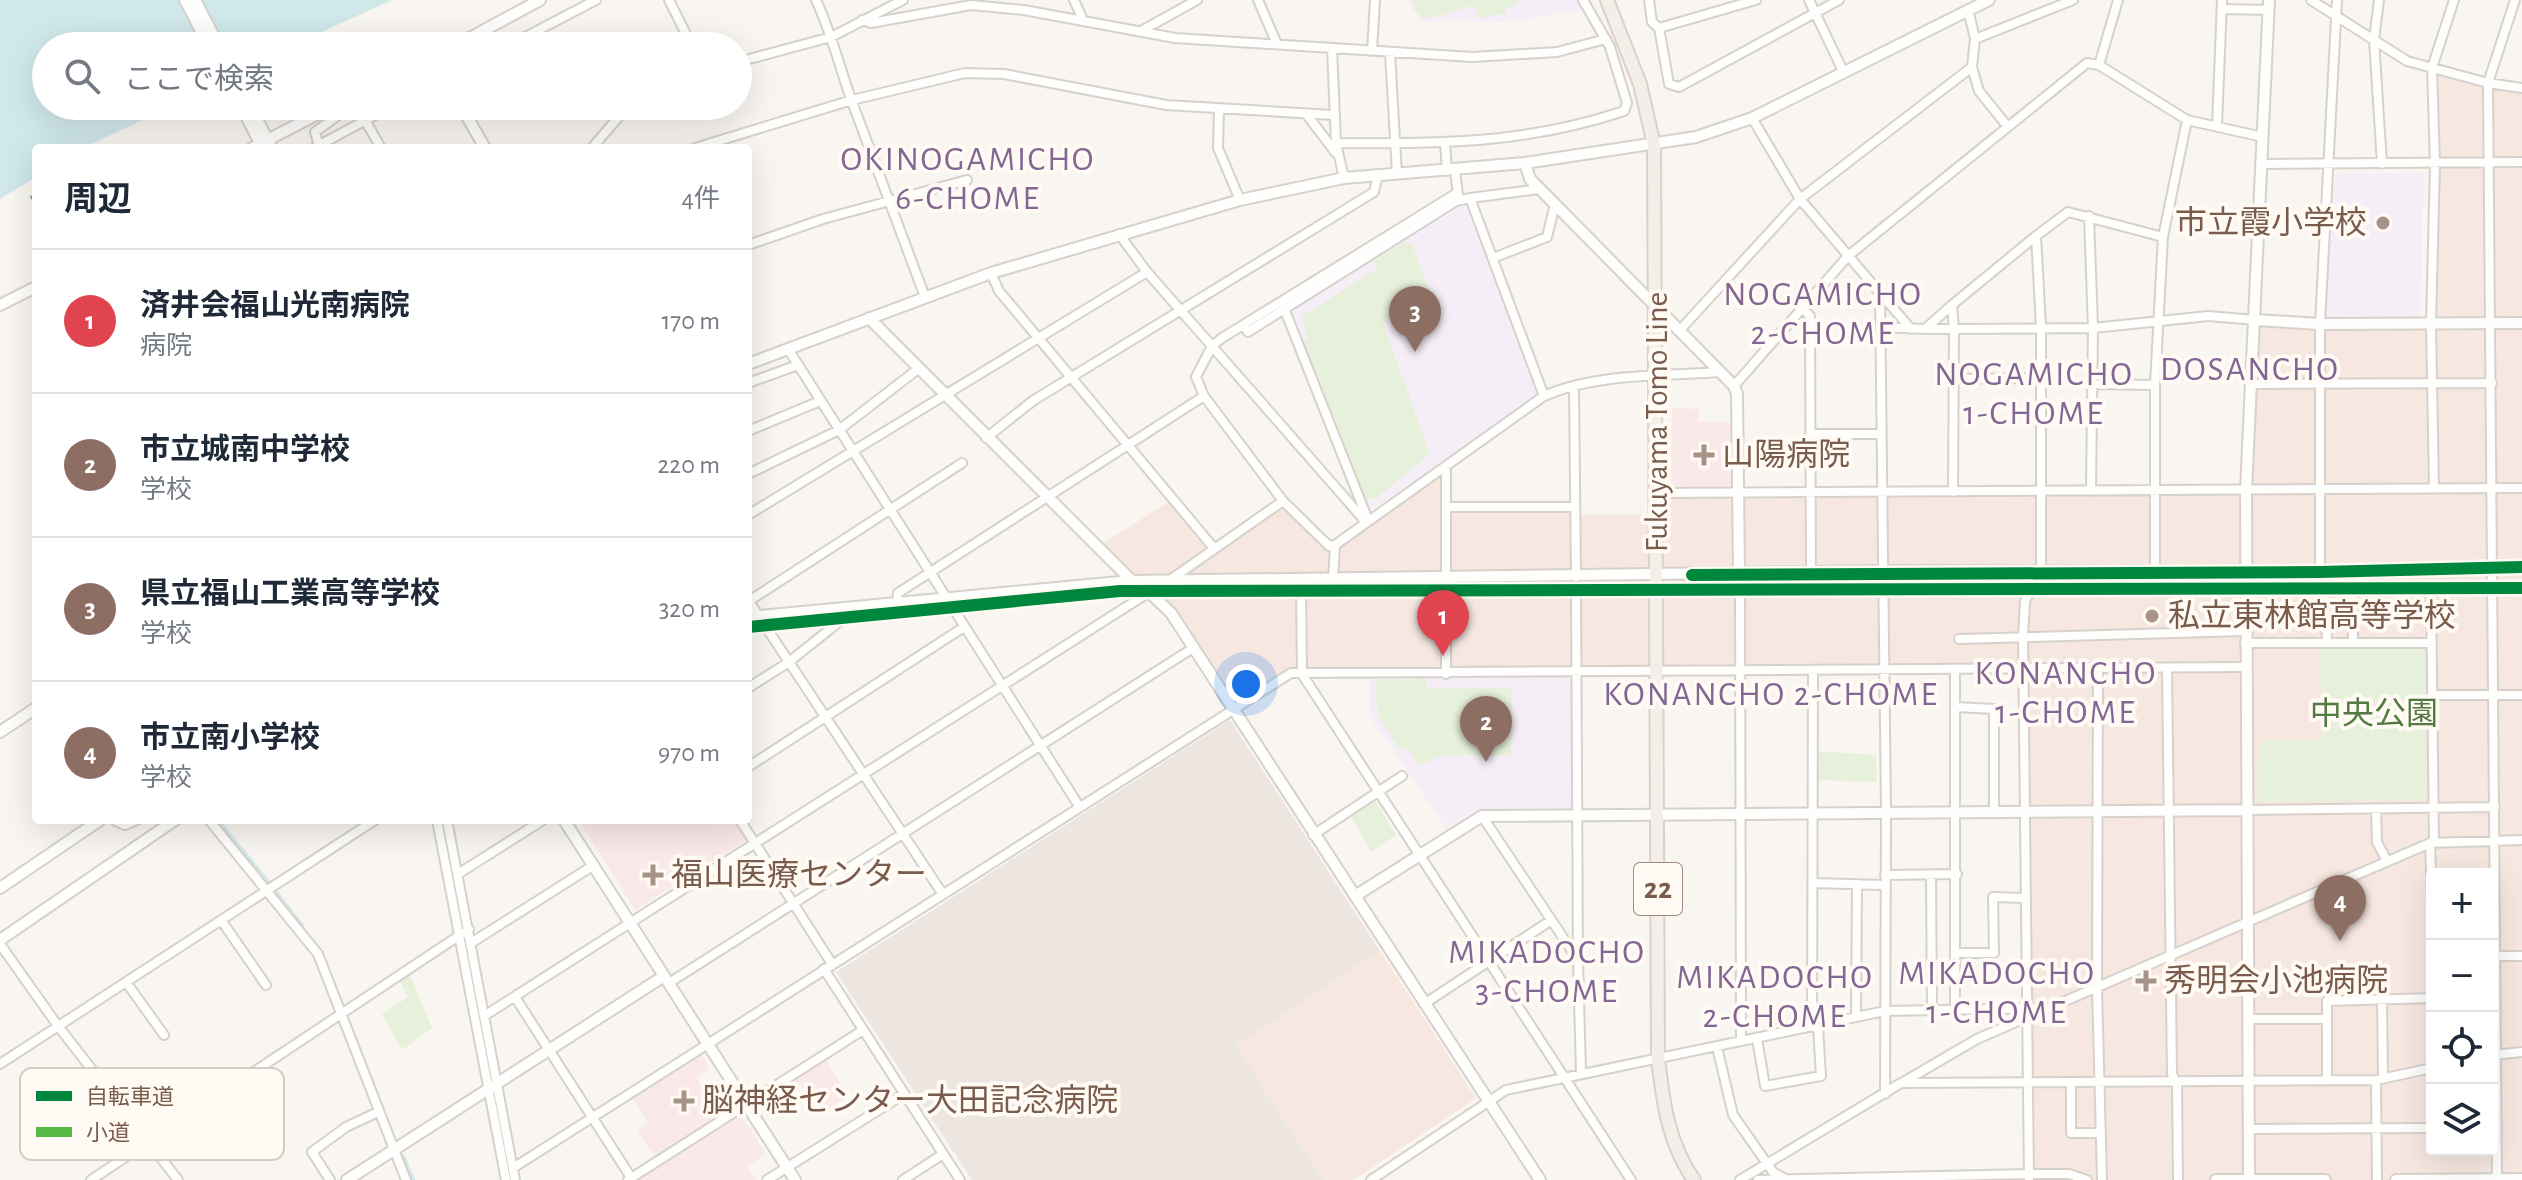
<!DOCTYPE html>
<html lang="ja">
<head>
<meta charset="utf-8">
<style>
	:root { --surface:#fff; --page:#f2f2f3; --text:#1f2937; --muted:#747a83; --line:#e0e1e3; --accent:#1a73e8 }
	body { margin:0; font-family:"Alegreya Sans","Noto Sans JP",sans-serif; background:var(--page); color:var(--text) }
	.controls { position:absolute; right:24px; bottom:24px; display:grid; overflow:hidden; border-radius:8px; box-shadow:0 8px 32px #0002 }
	.controls button { width:72px; height:72px; display:grid; place-items:center; padding:0; border:0; border-bottom:2px solid var(--line); background:var(--surface); color:var(--text); font:40px sans-serif }
	.you { position:absolute; left:1246px; top:684px; width:28px; height:28px; margin:-20px; border:6px solid #fff; border-radius:50%; background:#1a73e8; box-shadow:0 0 0 12px #1a73e833 }
	.badge { display:grid; place-items:center; width:52px; height:52px; border-radius:50%; background:var(--accent); color:#fff; font-size:26px; font-weight:700 }
	.pin { position:absolute; translate:-50% -66px; filter:drop-shadow(0 2px 4px #0008) }
	.pin::after { content:''; position:absolute; top:42px; width:28px; height:24px; background:inherit; clip-path:polygon(0 0,100% 0,50% 100%) }
	.list { margin:0; padding:0; list-style:none }
	h2 { display:flex; justify-content:space-between; align-items:center; height:104px; margin:0; padding:0 32px; font-size:34px }
	h2 small { font-size:26px; font-weight:400; color:var(--muted) }
	.list li { display:grid; grid-template-columns:52px 1fr auto; gap:24px; align-items:center; box-sizing:border-box; height:144px; padding:0 32px; border-top:2px solid var(--line) }
	.list b { display:block; font-size:30px; white-space:nowrap }
	.list p { margin:0; font-size:26px; white-space:nowrap; color:var(--muted) }
	.list em { font-size:26px; font-style:normal; color:var(--muted) }
	.icon { flex:none; width:44px; height:44px; fill:none; stroke:currentColor; stroke-width:2; stroke-linecap:round; stroke-linejoin:round }
	.map { position:relative; flex:none; width:2522px; height:1180px; overflow:hidden }
	.search { position:absolute; background:var(--surface); box-shadow:0 8px 32px #0002; left:32px; top:32px; width:720px; height:88px; display:flex; align-items:center; gap:20px; box-sizing:border-box; padding:0 28px; border-radius:44px; color:var(--muted); font-size:30px }
	.panel { position:absolute; background:var(--surface); box-shadow:0 8px 32px #0002; left:32px; top:144px; width:720px; height:680px; border-radius:8px }
	.map>svg:first-child { display:block }
	.commercial { fill:#f6e8e1; fill-rule:evenodd }
	.industrial { fill:#ede5e0 }
	.education { fill:#f6eef6 }
	.medical { fill:#fae9e9 }
	.green { fill:#e7f0db }
	.water { fill:#d0e8ea }
	.lines { fill:none; stroke-linecap:round; stroke-linejoin:round }
	.canal { stroke:#d0e8ea; stroke-width:8 }
	.minor-casing { stroke:#d7d1cb; stroke-width:12 }
	.tertiary-casing { stroke:#d7d1cb; stroke-width:14 }
	.primary-casing { stroke:#dad1cc; stroke-width:16 }
	.minor { stroke:#fefefd; stroke-width:8 }
	.tertiary { stroke:#fefefd; stroke-width:10 }
	.primary { stroke:#f3eee8; stroke-width:12 }
	.quiet { stroke:#58b947; stroke-width:10; stroke-dasharray:20 10; stroke-linecap:butt }
	.cycleway-casing { stroke:#fffaf3; stroke-width:17 }
	.cycleway { stroke:#00873e; stroke-width:12 }
	.poi-dot { fill:#a69286; stroke:#fffaf3; stroke-width:3 }
	.labels { text-anchor:middle; dominant-baseline:central; stroke-width:8; stroke-linejoin:round; paint-order:stroke }
	.shield { fill:#fffaf3; stroke:#a28b7f; stroke-width:2 }
	.shield-label { font-size:30px; font-weight:bold; fill:#7a5c4d }
	.poi-label { font-size:32px; fill:#7a5c4d; stroke:#fffaf3; text-anchor:start }
	.street-label { font-size:32px; fill:#7a5c4d; stroke:#fffaf3 }
	.park-label { font-size:32px; fill:#537a41; stroke:#fffaf3 }
	.neighbourhood-label { font-size:34px; letter-spacing:2px; fill:#846695; stroke:#fffaf3 }
	.key { fill:#fffaf3; stroke:#d7cbc1; stroke-width:2 }
	.key-label { font-size:22px; fill:#7a5c4d }
</style>
</head>
<body>
<div class="map">
<svg width="2522" height="1180" viewBox="0 0 2522 1180">
	<rect width="100%" height="100%" fill="#f9f5f0"/>
	<path class="commercial" d="M2430,65L2522,89V1180H2032L2026,667L1288,674L1239,698L1175,617L1102,544L1170,501L1208,546L1281,500L1332,548L1448,467L1447,507L1576,506V515L1658,514L1659,494L2248,489L2251,316L2325,321L2428,320L2436,160ZM2432,874H2492V1150H2432Z
		M1380,951L1476,1098L1353,1180H1323L1236,1046Z"/>
	<path class="industrial" d="M1230,720L1380,951L1236,1046L1323,1180H972L836,972Z"/>
	<path class="education" d="M1407,0H1579L1584,10L1505,22L1421,21Z
		M2424,172L2420,317L2326,316L2334,174Z
		M1467,201L1541,395L1368,512L1289,310L1457,203Z
		M1572,676L1571,808L1475,810L1447,829L1369,715V677Z"/>
	<path class="medical" d="M1672,408L1699,409V422H1735L1736,487L1671,489Z
		M579,820H737L749,839L635,910Z
		M700,1052L710,1069L696,1078L706,1094L725,1084L738,1106L655,1158L637,1130L648,1123L631,1096Z
		M825,1058L848,1097L820,1115L801,1085L763,1110L757,1100Z
		M740,1113L766,1154L747,1166L756,1180H636Z"/>
	<path class="green" d="M1412,0H1517L1519,4L1506,9V13L1479,18L1474,5L1440,16L1426,18L1417,14Z
		M1405,242L1412,244L1434,302L1383,323L1430,454L1378,497L1365,500L1304,341L1308,339L1302,316L1377,269L1373,261Z
		M2427,647L2426,800L2258,802L2257,767L2262,742L2257,740H2322L2320,649Z
		M1426,678L1427,688H1512L1511,756L1442,755L1419,766L1407,747L1400,750L1377,714L1376,680Z
		M1817,751L1876,755L1877,782L1817,780Z
		M1376,801L1396,835L1371,852L1351,817Z
		M406,965L432,1028L402,1050L382,1014L408,997L395,973Z"/>
	<path class="water" d="M0,0H392L291,46H46V106H172L83,148H36V177L0,199Z"/>
	<g class="lines">
		<path class="canal" d="M215,820L267,884
			M442,820L461,915
			M273,892L300,926
			M467,948L488,1066
			M497,1107L511,1180
			M402,1159L411,1180"/>
		<g class="minor-casing">
			<path id="minor" d="M669,0L692,46
				M816,0C831,32 839,65 851,99C875,165 900,231 925,297
				M1074,0L1083,20
				M1258,0L1277,44
				M1649,0L1652,22L1659,28L1669,84L1679,87L1839,0
				M1809,0L1843,71
				M2118,0L2099,65L2187,120L2263,137
				M2311,0L2407,61L2488,83L2522,88
				M2379,0L2374,40L2382,164
				M1968,9L1975,39L1972,67L1979,91L2008,127
				M2222,9L2269,10
				M862,20L871,23L971,5L1024,10L1175,38L1472,57L1557,52L1606,39
				M1659,28L1756,0
				M1141,31L1197,0
				M1975,39L2073,0
				M508,46L596,0
				M1332,48L1336,143L1344,178
				M1372,51L1375,0
				M1390,53L1397,174
				M738,62L831,37L903,0
				M566,106H570
				M1219,109L1218,148L1240,200
				M1307,115L1336,153
				M1752,118L1800,199L1880,293L1886,813L1885,1094
				M365,120L381,148
				M2217,127L2222,0
				M1336,143C1438,144 1526,144 1624,111L1627,103L1610,47L1583,0
				M1445,143L1447,171
				M319,146L315,132L351,106
				M314,148L392,106
				M592,148L628,106
				M695,148L852,100L965,73L1004,74L1166,105L1333,115
				M2262,164L2522,162
				M1455,170L1458,195
				M1540,189L1470,198L1544,396
				M2089,216L2093,328L2091,491
				M1119,234L1147,272L1366,522
				M748,245L823,219L967,180
				M1493,258L1547,237L1555,204
				M991,273L999,291L1213,547
				M1880,293L1911,329
				M1952,305L2036,236
				M1284,308L1368,520
				M1804,310L1810,316L1811,573
				M1243,325L1248,332L1456,201L1470,198
				M1880,327L1925,329L1952,305L1954,329L2093,328L2208,316L2256,320
				M1926,329H1954L1953,492
				M1680,330L1800,199L1972,67
				M788,349L1079,806
				M1953,379L2040,378
				M748,383L798,365
				M2093,384L2155,385
				M2253,384L2492,383
				M1734,386L1848,256L2087,63L2099,65
				M1574,387L1576,577
				M748,431L820,401
				M1810,434H1881
				M986,438L1034,400L1374,192L1378,175
				M748,474L839,430L918,369
				M2434,488L2431,324L2435,164L2432,68L2454,0
				M1657,493L2522,488
				M1447,507H1575
				M748,515L1147,272
				M1335,545L1329,546L1283,501L1204,396L1196,377L1212,346L1222,338L1457,193
				M1335,545L1544,396C1596,373 1663,376 1720,372
				M2155,572V385L2163,237L2187,120
				M2320,572V324L2337,0
				M1333,579L1335,545
				M1170,580L1283,501
				M1576,589L1578,960
				M2431,589L2434,842
				M1301,590L1302,674L1631,1180
				M1740,590L1741,1041
				M2325,590L2327,643
				M748,600L942,893
				M749,601L962,463
				M897,602L898,593L1204,396
				M1959,639L2244,631
				M2245,643H2432
				M2353,643V590
				M2098,668L2097,987L2102,1180
				M2167,668L2172,1074L2177,1085L2178,1180
				M1955,670V1009
				M1446,674V469
				M748,688L789,662L845,617
				M2432,695H2522
				M1956,707L1994,709V812
				M748,767L964,627
				M2376,809L2377,842L2387,861
				M2247,810L2495,807
				M1482,816L1578,960L1581,1074
				M114,820L125,825L137,820
				M209,820L318,954L406,1180
				M437,820L506,1180
				M447,820L515,1180
				M740,820L832,964
				M1313,835L1402,776
				M2430,843L2432,900
				M458,874L543,820
				M1885,875L1957,874
				M1931,875L1932,1009
				M1813,883L1885,885
				M221,920L266,985
				M471,943L594,865
				M0,944L58,1026L178,1180
				M1955,953H1994L1993,897L2025,898
				M2492,956H2522
				M824,969L960,1180
				M126,982L164,1035
				M669,983L1193,648
				M515,997L632,1179
				M2382,999L2383,1079
				M1424,1004L1550,921
				M484,1016L1151,591
				M1856,1017L1857,884
				M2248,1019H2326
				M1812,1027L1813,670
				M1757,1039L1765,1086L1821,1076L1818,1026
				M1717,1047L1733,1115L1773,1172L1784,1178
				M2493,1055L2522,1052
				M0,1064L375,820
				M2327,1079V1001L2432,998
				M2376,1080L2377,1180
				M1905,1081L1977,1039L2016,1022L2027,1011
				M2071,1084V1133H2101
				M2249,1129L2432,1128
				M513,1168L1291,673L2245,667
				M91,1180L469,929
				M330,1180L312,1152L346,1127L378,1112
				M628,1180L863,1030
				M767,1180L904,1094
				M903,1180L943,1154
				M1371,1180L1506,1090L1885,1011L2049,1008L2430,843L2522,840
				M1740,1180L1901,1083L2376,1080L2432,1068
				M1758,1180L2029,1174H2069L2087,1180
				M2029,1180L2023,637L2025,601L2041,571V327L2036,236L2068,212L2163,237
				M2497,1180L2488,83L2515,0"/>
		</g>
		<g class="tertiary-casing">
			<path id="tertiary" d="M185,0L209,46
				M195,0L219,46
				M455,46L540,0
				M241,106L262,147
				M250,106L272,148
				M461,106L485,148
				M252,148L333,106
				M1525,163L1530,179L1540,189L1734,386L1737,394L1739,573
				M0,305L36,287
				M869,318L1133,582
				M2256,320L2320,324L2522,323
				M748,364L991,273L1240,200L1344,178L1525,163L1696,137L1752,118L1989,0
				M1147,590L1171,613L1540,1180
				M748,617L1130,581L1882,571L2320,572L2522,567
				M748,627L1120,591L2522,588
				M0,732L36,708
				M564,820L795,1180
				M0,888L100,820
				M1355,896L1482,816L2247,810
				M0,940L175,820
				M347,1180L664,976
				M2216,1180H2325
				M2249,1180L2246,490L2269,0
				M2396,1180L2522,1179"/>
		</g>
		<g class="primary-casing">
			<path id="primary" d="M1607,0L1640,84L1654,145L1658,1058C1663,1102 1668,1143 1694,1180"/>
		</g>
		<use href="#minor" class="minor"/>
		<use href="#tertiary" class="tertiary"/>
		<use href="#primary" class="primary"/>
		<path class="quiet" d="M34,194L36,197"/>
		<g class="cycleway-casing">
			<path id="cycleway" d="M1692,575L2320,572L2522,567
				M748,627L1120,591L2522,588"/>
		</g>
		<use href="#cycleway" class="cycleway"/>
	</g>
	<g class="poi-dot">
		<circle cx="2383" cy="223" r="8"/>
		<path d="M1700 443h8v8h8v8h-8v8h-8v-8h-8v-8h8z"/>
		<circle cx="2152" cy="616" r="8"/>
		<path d="M649 863h8v8h8v8h-8v8h-8v-8h-8v-8h8z"/>
		<path d="M2142 969h8v8h8v8h-8v8h-8v-8h-8v-8h8z"/>
		<path d="M680 1089h8v8h8v8h-8v8h-8v-8h-8v-8h8z"/>
	</g>
	<g class="labels">
		<rect class="shield" x="1634" y="863" width="48" height="52" rx="6"/>
		<g class="shield-label">
			<text x="1658" y="889">22</text>
		</g>
		<g class="poi-label">
			<text x="2367" y="223" text-anchor="end">市立霞小学校</text>
			<text x="1722" y="455">山陽病院</text>
			<text x="2168" y="616">私立東林館高等学校</text>
			<text x="671" y="875">福山医療センター</text>
			<text x="2164" y="981">秀明会小池病院</text>
			<text x="702" y="1101">脳神経センター大田記念病院</text>
		</g>
		<g class="street-label">
			<text transform="translate(1657 422) rotate(-90)">Fukuyama Tomo Line</text>
		</g>
		<g class="park-label">
			<text x="2374" y="714">中央公園</text>
		</g>
		<g class="neighbourhood-label">
			<text x="968" y="160">OKINOGAMICHO<tspan x="968" dy="39">6-CHOME</tspan></text>
			<text x="1823" y="295">NOGAMICHO<tspan x="1823" dy="39">2-CHOME</tspan></text>
			<text x="2250" y="370">DOSANCHO</text>
			<text x="2034" y="375">NOGAMICHO<tspan x="2034" dy="39">1-CHOME</tspan></text>
			<text x="2066" y="674">KONANCHO<tspan x="2066" dy="39">1-CHOME</tspan></text>
			<text x="1771" y="695">KONANCHO 2-CHOME</text>
			<text x="1547" y="953">MIKADOCHO<tspan x="1547" dy="39">3-CHOME</tspan></text>
			<text x="1997" y="974">MIKADOCHO<tspan x="1997" dy="39">1-CHOME</tspan></text>
			<text x="1775" y="978">MIKADOCHO<tspan x="1775" dy="39">2-CHOME</tspan></text>
		</g>
	</g>
	<rect x="20" y="1068" width="264" height="92" rx="12" class="key"/>
	<rect x="36" y="1091" width="36" height="10" fill="#00873e"/>
	<rect x="36" y="1127" width="36" height="10" fill="#58b947"/>
	<g class="key-label">
		<text x="86" y="1104">自転車道</text>
		<text x="86" y="1140">小道</text>
	</g>
</svg>
<div class="controls">
<button>+</button>
<button>−</button>
<button><svg class="icon" aria-label="locate" viewBox="0 0 24 24"><circle cx="12" cy="12" r="6"/><path d="M12 2v4M12 18v4M2 12h4M18 12h4"/></svg></button>
<button><svg class="icon" aria-label="layers" viewBox="0 0 24 24"><path d="M12 4l9 5-9 5-9-5zM3 14l9 5 9-5"/></svg></button>
</div>
<div class="you"></div>
<div class="pin badge" style="left:1443px;top:656px;background:#e0444e">1</div>
<div class="pin badge" style="left:1486px;top:762px;background:#8d6e63">2</div>
<div class="pin badge" style="left:1415px;top:352px;background:#8d6e63">3</div>
<div class="pin badge" style="left:2340px;top:941px;background:#8d6e63">4</div>
<div class="search"><svg class="icon" aria-label="search" viewBox="0 0 24 24"><circle cx="10" cy="10" r="6"/><path d="M15 15l6 6"/></svg>ここで検索</div>
<section class="panel">
<h2>周辺<small>4件</small></h2>
<ul class="list">
<li><span class="badge" style="background:#e0444e">1</span><div><b>済井会福山光南病院</b><p>病院</p></div><em>170 m</em></li>
<li><span class="badge" style="background:#8d6e63">2</span><div><b>市立城南中学校</b><p>学校</p></div><em>220 m</em></li>
<li><span class="badge" style="background:#8d6e63">3</span><div><b>県立福山工業高等学校</b><p>学校</p></div><em>320 m</em></li>
<li><span class="badge" style="background:#8d6e63">4</span><div><b>市立南小学校</b><p>学校</p></div><em>970 m</em></li>
</ul>
</section>
</div>
</body>
</html>
